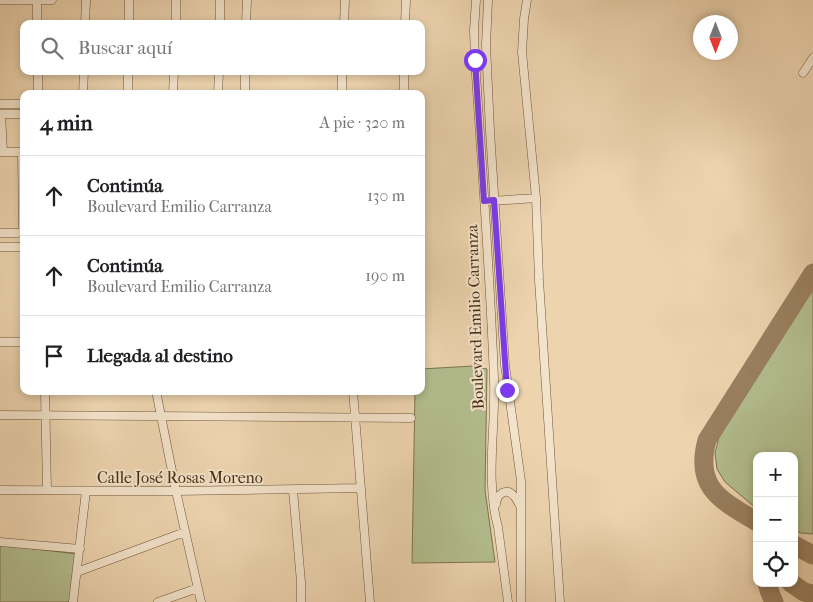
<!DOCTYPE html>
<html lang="es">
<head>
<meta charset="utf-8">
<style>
	:root { --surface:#fff; --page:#f2f2f2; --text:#202124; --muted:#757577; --line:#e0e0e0 }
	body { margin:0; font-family:"IM FELL French Canon",serif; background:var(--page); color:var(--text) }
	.controls { position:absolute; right:15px; bottom:15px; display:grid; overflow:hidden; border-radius:10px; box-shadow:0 2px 8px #0003 }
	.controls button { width:45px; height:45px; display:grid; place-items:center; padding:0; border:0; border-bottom:1px solid var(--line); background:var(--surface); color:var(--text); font:25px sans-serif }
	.compass { position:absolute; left:693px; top:15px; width:45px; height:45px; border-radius:50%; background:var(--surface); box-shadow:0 2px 8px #0003; rotate:180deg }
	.stop { position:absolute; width:15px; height:15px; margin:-11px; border:4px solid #7c3aed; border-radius:50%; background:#fff }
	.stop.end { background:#7c3aed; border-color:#fff; box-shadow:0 1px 5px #0008 }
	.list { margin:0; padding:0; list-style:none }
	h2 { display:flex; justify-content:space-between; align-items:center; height:65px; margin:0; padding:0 20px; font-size:21px }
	h2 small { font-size:16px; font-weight:400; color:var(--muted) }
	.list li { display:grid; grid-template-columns:32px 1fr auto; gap:15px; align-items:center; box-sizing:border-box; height:80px; padding:0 20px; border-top:1px solid var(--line) }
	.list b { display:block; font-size:19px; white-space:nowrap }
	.list p { margin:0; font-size:16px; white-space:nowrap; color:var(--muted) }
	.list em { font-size:16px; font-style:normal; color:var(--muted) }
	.icon { flex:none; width:28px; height:28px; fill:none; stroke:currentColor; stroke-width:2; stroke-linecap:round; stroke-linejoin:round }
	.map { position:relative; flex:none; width:813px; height:602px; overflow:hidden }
	.search { position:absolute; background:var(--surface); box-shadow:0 2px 8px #0003; left:20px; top:20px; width:405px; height:55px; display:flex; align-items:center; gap:12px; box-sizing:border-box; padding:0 18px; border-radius:10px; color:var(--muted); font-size:19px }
	.panel { position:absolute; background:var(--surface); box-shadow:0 2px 8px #0003; left:20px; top:90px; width:405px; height:305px; border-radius:10px }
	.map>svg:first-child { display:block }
	.green { fill:#b3be8f; stroke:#7c7450 }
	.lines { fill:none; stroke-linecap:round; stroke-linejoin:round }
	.taxiway { stroke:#9a8060; stroke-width:19 }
	.minor-casing { stroke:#705539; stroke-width:9 }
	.minor { stroke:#f3e3cb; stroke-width:8 }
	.route { stroke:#7c3aed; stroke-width:6 }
	.labels { text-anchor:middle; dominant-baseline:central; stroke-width:4; stroke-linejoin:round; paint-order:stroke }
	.street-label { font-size:16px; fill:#462b12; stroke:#f3e3cb }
</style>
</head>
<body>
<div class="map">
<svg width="813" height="602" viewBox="0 0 813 602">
	<rect width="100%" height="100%" fill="#edd4af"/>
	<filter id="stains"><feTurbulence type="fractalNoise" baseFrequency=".004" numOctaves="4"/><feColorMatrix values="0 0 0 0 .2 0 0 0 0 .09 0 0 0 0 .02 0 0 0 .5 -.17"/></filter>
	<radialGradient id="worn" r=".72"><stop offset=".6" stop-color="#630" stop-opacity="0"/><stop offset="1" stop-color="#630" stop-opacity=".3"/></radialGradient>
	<path class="green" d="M813,285V534L801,533L794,530V456H757V509L725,482L717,469L715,453L719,437L741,395Z
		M473,366L487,369L485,490L495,562L412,563L415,391H421V369Z
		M2,545L77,554L70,602H0V546Z"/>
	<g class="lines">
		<path class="taxiway" d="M757,522C721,500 694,488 707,440L813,273
			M794,545L813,555
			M767,583L770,593L774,602
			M791,583L804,592L813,594"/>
		<g class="minor-casing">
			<path id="minor" d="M0,0H52
				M37,0V24
				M476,0L474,30L475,60C482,166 490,273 494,379C496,428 485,479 498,527L508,602
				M488,0L486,45L490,131L505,365L521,481V602
				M527,0L524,19L522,52L536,198L539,280L560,602
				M85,24L86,0
				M129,24V0
				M176,24V0
				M220,24V0
				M246,24L247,0
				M344,24L345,0
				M405,24L406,0
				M38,71V94
				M803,73L813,58
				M83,94L84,71
				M128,94V71
				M173,94L174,71
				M218,94L219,71
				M245,94V71
				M342,94V71
				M404,94V71
				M0,104H24
				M0,114H24
				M1,114L3,152
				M0,152H24
				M491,201L536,198
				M0,233H18L22,231L23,227L22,152
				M0,247H24
				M0,342H24
				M45,391L47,490
				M156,391L176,491L201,602
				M353,391L370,602
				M0,415L411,418
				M0,490L176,491L361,488
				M293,490L301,582V602
				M496,504C497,494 506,487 514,496C517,499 519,504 521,508
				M0,542L80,549
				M77,572L185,532
				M73,602L86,491
				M158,602L198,588"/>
		</g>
		<use href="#minor" class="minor"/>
	</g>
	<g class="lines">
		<path class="route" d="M475,60L484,201L494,200L507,390"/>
	</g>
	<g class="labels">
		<g class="street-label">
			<text transform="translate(475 317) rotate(-92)">Boulevard Emilio Carranza</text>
			<text x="180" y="477">Calle José Rosas Moreno</text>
		</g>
	</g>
	<rect width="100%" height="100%" filter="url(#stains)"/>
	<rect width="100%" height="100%" fill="url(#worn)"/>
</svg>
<div class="controls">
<button>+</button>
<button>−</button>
<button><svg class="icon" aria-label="locate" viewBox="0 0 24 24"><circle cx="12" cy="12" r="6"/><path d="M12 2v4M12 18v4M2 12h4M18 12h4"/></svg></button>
</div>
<svg class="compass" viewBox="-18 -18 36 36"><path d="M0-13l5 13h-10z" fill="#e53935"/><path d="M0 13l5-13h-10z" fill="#757577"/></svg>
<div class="stop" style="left:475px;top:60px"></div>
<div class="stop end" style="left:507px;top:390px"></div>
<div class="search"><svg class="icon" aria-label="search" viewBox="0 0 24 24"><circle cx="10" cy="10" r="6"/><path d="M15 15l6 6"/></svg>Buscar aquí</div>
<section class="panel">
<h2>4 min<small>A pie · 320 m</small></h2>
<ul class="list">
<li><svg class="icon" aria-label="ahead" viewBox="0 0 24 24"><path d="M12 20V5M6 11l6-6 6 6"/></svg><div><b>Continúa</b><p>Boulevard Emilio Carranza</p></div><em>130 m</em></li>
<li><svg class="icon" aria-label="ahead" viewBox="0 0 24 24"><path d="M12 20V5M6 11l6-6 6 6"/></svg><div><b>Continúa</b><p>Boulevard Emilio Carranza</p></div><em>190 m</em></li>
<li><svg class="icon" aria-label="arrive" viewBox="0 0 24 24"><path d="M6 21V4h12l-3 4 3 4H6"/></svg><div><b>Llegada al destino</b></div></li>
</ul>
</section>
</div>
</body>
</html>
